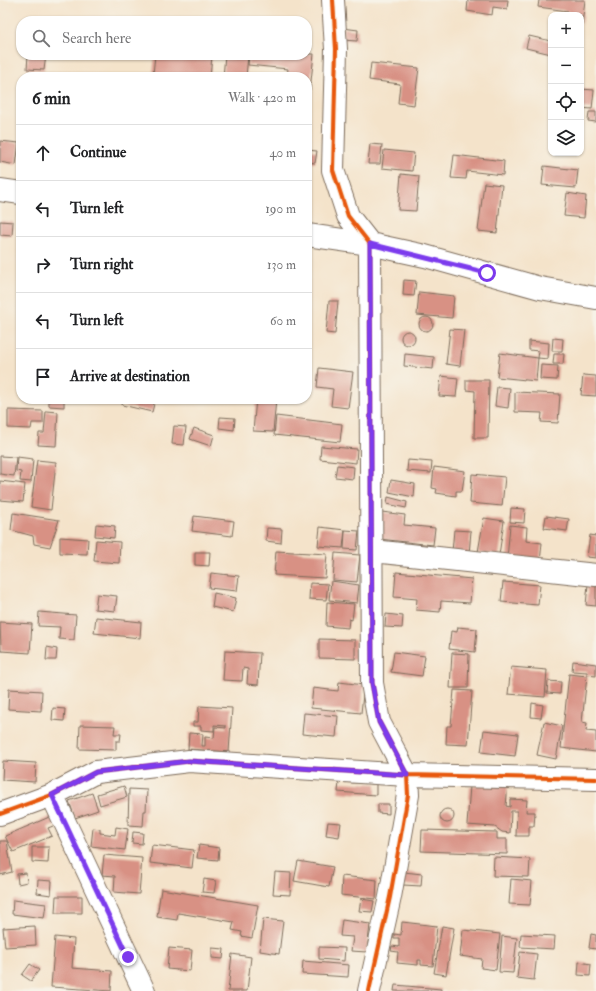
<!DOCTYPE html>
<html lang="en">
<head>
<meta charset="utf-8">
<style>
	:root { --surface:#fff; --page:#f2f2f2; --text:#202124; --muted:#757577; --line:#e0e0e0 }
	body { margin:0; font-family:"IM FELL Double Pica",serif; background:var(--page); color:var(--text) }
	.controls { position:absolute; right:12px; top:12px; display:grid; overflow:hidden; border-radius:8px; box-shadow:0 1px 3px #0004 }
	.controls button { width:36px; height:36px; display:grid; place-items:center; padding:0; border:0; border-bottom:1px solid var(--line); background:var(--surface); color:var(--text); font:20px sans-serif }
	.stop { position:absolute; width:12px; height:12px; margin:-9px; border:3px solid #7c3aed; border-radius:50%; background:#fff }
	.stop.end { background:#7c3aed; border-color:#fff; box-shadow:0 1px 4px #0008 }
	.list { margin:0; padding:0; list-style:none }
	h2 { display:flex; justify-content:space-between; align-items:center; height:52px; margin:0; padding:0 16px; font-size:17px }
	h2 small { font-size:13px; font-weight:400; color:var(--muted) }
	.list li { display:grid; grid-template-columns:26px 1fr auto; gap:12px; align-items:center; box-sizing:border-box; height:56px; padding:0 16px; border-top:1px solid var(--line) }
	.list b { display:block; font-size:15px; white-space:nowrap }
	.list em { font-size:13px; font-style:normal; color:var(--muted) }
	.icon { flex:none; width:22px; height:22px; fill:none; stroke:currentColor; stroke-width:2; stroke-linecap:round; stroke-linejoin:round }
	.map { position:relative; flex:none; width:596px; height:991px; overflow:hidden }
	.search { position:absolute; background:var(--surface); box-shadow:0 1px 3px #0004; left:16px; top:16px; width:296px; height:44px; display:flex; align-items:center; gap:10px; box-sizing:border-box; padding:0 14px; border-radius:16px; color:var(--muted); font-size:15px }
	.panel { position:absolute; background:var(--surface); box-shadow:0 1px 3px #0004; left:16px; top:72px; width:296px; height:332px; border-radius:16px }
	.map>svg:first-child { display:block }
	.building { fill:#d89184 }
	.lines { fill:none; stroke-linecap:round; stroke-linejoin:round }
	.minor-casing { stroke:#7c6b5a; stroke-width:24 }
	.minor { stroke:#fff; stroke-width:22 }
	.cycleway-casing { stroke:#f7f3e8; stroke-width:6 }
	.cycleway { stroke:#e8590c; stroke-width:4 }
	.route { stroke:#7c3aed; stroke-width:5 }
</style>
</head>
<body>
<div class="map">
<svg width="596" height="991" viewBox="0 0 596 991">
	<rect width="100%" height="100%" fill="#f7f3e8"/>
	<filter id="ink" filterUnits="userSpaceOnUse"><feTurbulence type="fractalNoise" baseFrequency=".025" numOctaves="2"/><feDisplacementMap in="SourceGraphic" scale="8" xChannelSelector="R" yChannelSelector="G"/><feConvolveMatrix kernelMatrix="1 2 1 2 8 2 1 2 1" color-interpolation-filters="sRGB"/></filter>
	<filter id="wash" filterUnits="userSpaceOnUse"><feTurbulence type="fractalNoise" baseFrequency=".012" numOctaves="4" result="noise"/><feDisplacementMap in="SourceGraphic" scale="16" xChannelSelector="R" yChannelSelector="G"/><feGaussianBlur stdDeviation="0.9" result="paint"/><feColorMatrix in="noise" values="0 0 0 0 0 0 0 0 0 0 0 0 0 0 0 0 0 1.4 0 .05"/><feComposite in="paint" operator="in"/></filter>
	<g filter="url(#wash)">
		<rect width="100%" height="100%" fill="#f4e3ca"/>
		<g id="blocks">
			<path class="building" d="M468,0H508L507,9L493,7L492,15L467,11Z
				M539,0H585L582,25L581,15H568V11L538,7Z
				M343,28L358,30L357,41L342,40Z
				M529,36L551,41V54L526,48Z
				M307,54H314L310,90H307V77H287L288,69L248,65L249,55H307Z
				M28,55H46L44,70L27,69Z
				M155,55L212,56L210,77L153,74Z
				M225,55H248L246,77H223Z
				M371,63L419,68L414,105L398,103L400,84L369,80Z
				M581,89L594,90L592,109L581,108Z
				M589,112H596V122L588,121Z
				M0,141L19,143L16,165L0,162Z
				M370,144L382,145L380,164H368Z
				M307,150L317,151L315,163L307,162Z
				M384,150L414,153L412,171L382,168Z
				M454,155L504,161L503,175L467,171L466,179L451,178Z
				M544,166L578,170L576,188L542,185Z
				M401,174L419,176L416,211L398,210Z
				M484,183L502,185L497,233L478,231Z
				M567,193L586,196L584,218L564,216Z
				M0,221L13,222L12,236L0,235Z
				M404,280L416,281L414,296L403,295Z
				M419,292L454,296L452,318L417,315Z
				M329,301H338L335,334L326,333Z
				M419 324a7 7 0 1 1 14 0a7 7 0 1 1-14 0Z
				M450,329L464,330L460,366L446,364Z
				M401 338a7 7 0 1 1 14 0a7 7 0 1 1-14 0Z
				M553,338L563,339L562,351H552Z
				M529,341L549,343L548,359L538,358L536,381L497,377L500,353L538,358L539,351L529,350Z
				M405,354L434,357L433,369L404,366Z
				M554,354H564L563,364H553Z
				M541,365L558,366L557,380L540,379Z
				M319,368L353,372L348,408L331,406L333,389L317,387Z
				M583,375L596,376V396L581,395Z
				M441,376L458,378L456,397L439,396Z
				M466,380H489L488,438H474L475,391L466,390Z
				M497,387L510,388L508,408L495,406Z
				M515,392L560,394L558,423L541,422L542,413L515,412Z
				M49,399H64V407L49,406Z
				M123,399H153L155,400L152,412L122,405Z
				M256,399H276L273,432L253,431Z
				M8,410L43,411V423H32L31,429L8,428Z
				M46,411L58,412L56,446L38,445L39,433H44Z
				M276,416L342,424L340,442L274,435Z
				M220,417L235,418L234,430L219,428Z
				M174,426L186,427L184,445L172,444Z
				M194,428L214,435L211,446L190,439Z
				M321,446L357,449L356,463L320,459Z
				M0,456L16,457L14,476L0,474Z
				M17,457L33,459L31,482L20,481L21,472L16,471Z
				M37,460L56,462L51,510L31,507Z
				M408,460L432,462L431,473L407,471Z
				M337,465L354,467L353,479L335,477Z
				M434,467L465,471L462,491H456V496L436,493L437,489L432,488Z
				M472,474L505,477L502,506L470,503Z
				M391,480L415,484L414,497L389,492Z
				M0,481L25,484L23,502L0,500Z
				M388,497L407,502L406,508L387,504Z
				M511,508L525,509L524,523L510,522Z
				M382,512L405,515L404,525L435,528L433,545L379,539Z
				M13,513L59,520L50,547L34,544L33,536L11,530Z
				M194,516L234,521L232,536L192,531Z
				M546,516L569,519L567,531L544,528Z
				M484,518L504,521L499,555L478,552Z
				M96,524L115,526L114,538L95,536Z
				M510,525L527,527L526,541L542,543L540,562L507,559Z
				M320,527L345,530L343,548L318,546Z
				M267,528L282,529L281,543L266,541Z
				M345,530L359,531L357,550L344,549Z
				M454,530L471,531L469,554L452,552Z
				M590,535L596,536V558L587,557Z
				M60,537L88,539L87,554L60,553Z
				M96,540L120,542L119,563L94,561Z
				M276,551L327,554L325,578L274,575Z
				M195,552H210L209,566L195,565Z
				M335,553L360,555L357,582L333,580Z
				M396,572L472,579L470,603L441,601L440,612L416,610L417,599L394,597Z
				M211,573L239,576L237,591L209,588Z
				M331,581L359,585L357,603L329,600Z
				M503,582L540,585L538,605L501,602Z
				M310,583L328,584L326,600L309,599Z
				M588,584L596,585V606L586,605Z
				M214,593L236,598L233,612L212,607Z
				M97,594L117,596L115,611L95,609Z
				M327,602L354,604L352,620L349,619L348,628L326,626Z
				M39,612L76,615L74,640L59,639L60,627L38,626Z
				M386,614L403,616L402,628L385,627Z
				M96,617L141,622L140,638L94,633Z
				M0,622L32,624L30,653L1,651Z
				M458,627L477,629L475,652L449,649L451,631L457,632Z
				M319,639L355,640V659L319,658Z
				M47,647L57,649L56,660H46Z
				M225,651L260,653L258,685L247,684L248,669L243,668L242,681L223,680Z
				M394,652L425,656L422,676L391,672Z
				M452,653L469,654L468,688H450Z
				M573,661L596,664V676L587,675V672L572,671Z
				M511,667L547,670L545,697L508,694Z
				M569,674L587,676L582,722L587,723L586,731L596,732V752L561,748Z
				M548,681L561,682L560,694L547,693Z
				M339,682L364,685L361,713L311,708L313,688L338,691Z
				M9,689L42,691L41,711L8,709Z
				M454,690L472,691L468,745L446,744L447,726H451Z
				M532,703L543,705L541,718L531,717Z
				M199,706L232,708L229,752L188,749L189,733L203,734L202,746H205V737L214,738L215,727L226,728V726L214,725V731L201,730V726H193V722H198Z
				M53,708L65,709L64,721L52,720Z
				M304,713L338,716L336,737L302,734Z
				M544,722L562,726L556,759L537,755Z
				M80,725L115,726L114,734H121L120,741H116V750L79,749Z
				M484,730L518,734L515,756L481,752Z
				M3,761L36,763L35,782L2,780Z
				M339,782L376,784V795L338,792Z
				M508,784L506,806L510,807V799L527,800L526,812H535L534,826H529V836H516L517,811H511L510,833L502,832L495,827L467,825L470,786Z
				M124,786L127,797L100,805L97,794Z
				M129,789L147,790L146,811H144L143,826L128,825Z
				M92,793L98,810L75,818L69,801Z
				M378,804H389V814L378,813Z
				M440 816a7 7 0 1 1 14 0a7 7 0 1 1-14 0Z
				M54,815L58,824L48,828L52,836L13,852L5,836Z
				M328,822L341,823L339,837L326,835Z
				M116,827L128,829L125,850L91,846L93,828L100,829V833L115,835Z
				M422,830L497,832V839H507V854L421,851Z
				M133,832L143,833L142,844L132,843Z
				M0,841H7L12,872L0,875Z
				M152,845L194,850L192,868L150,863Z
				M199,845L219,848L218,860L197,858Z
				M32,847H49L48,863L32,862Z
				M104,855L142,858L139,894L114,892L115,876L102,875Z
				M494,857L530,859L529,877L493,876Z
				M298,861L333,867L329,887L294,881Z
				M275,872L291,873L290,895L273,894Z
				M404,872L422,874L421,886L403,885Z
				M26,873L27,882L18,884L17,874Z
				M342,876L377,880L376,899L341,895Z
				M204,879L216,881L214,893L202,892Z
				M511,879L532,881L530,905L509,904Z
				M38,880L52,881L51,895L37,893Z
				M161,889L258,905L252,938L241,936L242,932L232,930L234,922L178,913L177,920L157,917Z
				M56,896H82V913H55Z
				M361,899L374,901L372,912L359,911Z
				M13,900L46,904L44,918L12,914Z
				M263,919L283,921L279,954L260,951Z
				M342,920L370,924L367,952L351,951L353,937L340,936Z
				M402,922L437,926L433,966L421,965V960H418V965L397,963L398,952L391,951L392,946L399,947V938H394V934L401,935Z
				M35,926L36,945L5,947L3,928Z
				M442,926L454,928L446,975L434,973Z
				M463,930L500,934L496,970L481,968L482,959L460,956Z
				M521,934L555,936L554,949L520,947Z
				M591,934L596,935V949L589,948Z
				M502,936L517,938L513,973L499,972Z
				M55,937L74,939L72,968L112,971L111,991L51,987Z
				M319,947L345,948L344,961L319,959Z
				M169,948L192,950L190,971L167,969Z
				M212,948L224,949L223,959L212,958Z
				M520,952L537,954L534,980L517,978Z
				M232,954L251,957L247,991H228Z
				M303,961L349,965L348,977L302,974Z
				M579,962L591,964L590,976L578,975Z
				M30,964L39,970L31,981L22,975Z
				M395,985L441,989V991H394Z"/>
		</g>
	</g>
	<g filter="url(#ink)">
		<use href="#blocks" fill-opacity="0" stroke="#7c6b5a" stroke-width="1"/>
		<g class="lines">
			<g class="minor-casing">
				<path id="minor" d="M333,0L336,49L333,170L348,216L370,244L372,683L379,722L407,775L408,795L390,897L369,991
					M0,190L21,193
					M307,235L370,244L425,256L540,288L596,298
					M373,551L596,575
					M52,795L144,991
					M0,814L52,795L96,772L189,761L407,775L596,779"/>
			</g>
			<use href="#minor" class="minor"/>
			<g class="cycleway-casing">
				<path id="cycleway" d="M333,0L336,49L333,170L348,216L370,244L372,683L379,722L407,775L408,795L390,897L369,991
					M0,814L52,795L96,772L189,761L407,775L596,779"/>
			</g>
			<use href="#cycleway" class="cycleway"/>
		</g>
	</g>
	<g class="lines" filter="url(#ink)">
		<path class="route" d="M128,957L52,795L96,772L189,761L407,775L379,722L372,683L370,244L487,273"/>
	</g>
</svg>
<div class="controls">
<button>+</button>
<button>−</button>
<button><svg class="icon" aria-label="locate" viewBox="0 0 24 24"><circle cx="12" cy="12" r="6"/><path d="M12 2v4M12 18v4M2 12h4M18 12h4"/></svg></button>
<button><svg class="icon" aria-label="layers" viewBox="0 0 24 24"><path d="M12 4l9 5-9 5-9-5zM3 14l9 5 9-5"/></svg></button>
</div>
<div class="stop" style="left:487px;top:273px"></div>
<div class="stop end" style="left:128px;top:957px"></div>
<div class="search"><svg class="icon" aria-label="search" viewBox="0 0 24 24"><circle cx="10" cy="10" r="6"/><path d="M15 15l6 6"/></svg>Search here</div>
<section class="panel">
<h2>6 min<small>Walk · 420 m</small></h2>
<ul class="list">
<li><svg class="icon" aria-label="ahead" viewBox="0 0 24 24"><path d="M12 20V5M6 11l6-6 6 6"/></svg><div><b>Continue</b></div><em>40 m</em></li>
<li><svg class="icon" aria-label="left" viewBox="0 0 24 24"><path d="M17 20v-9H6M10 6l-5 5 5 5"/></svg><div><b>Turn left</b></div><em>190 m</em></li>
<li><svg class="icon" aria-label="right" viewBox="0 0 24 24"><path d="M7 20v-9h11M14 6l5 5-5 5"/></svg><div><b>Turn right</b></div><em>130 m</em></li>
<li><svg class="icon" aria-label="left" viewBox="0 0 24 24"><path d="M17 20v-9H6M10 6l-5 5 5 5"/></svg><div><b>Turn left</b></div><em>60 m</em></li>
<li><svg class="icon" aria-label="arrive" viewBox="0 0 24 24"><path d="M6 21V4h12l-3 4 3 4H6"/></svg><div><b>Arrive at destination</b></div></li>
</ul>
</section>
</div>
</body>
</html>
